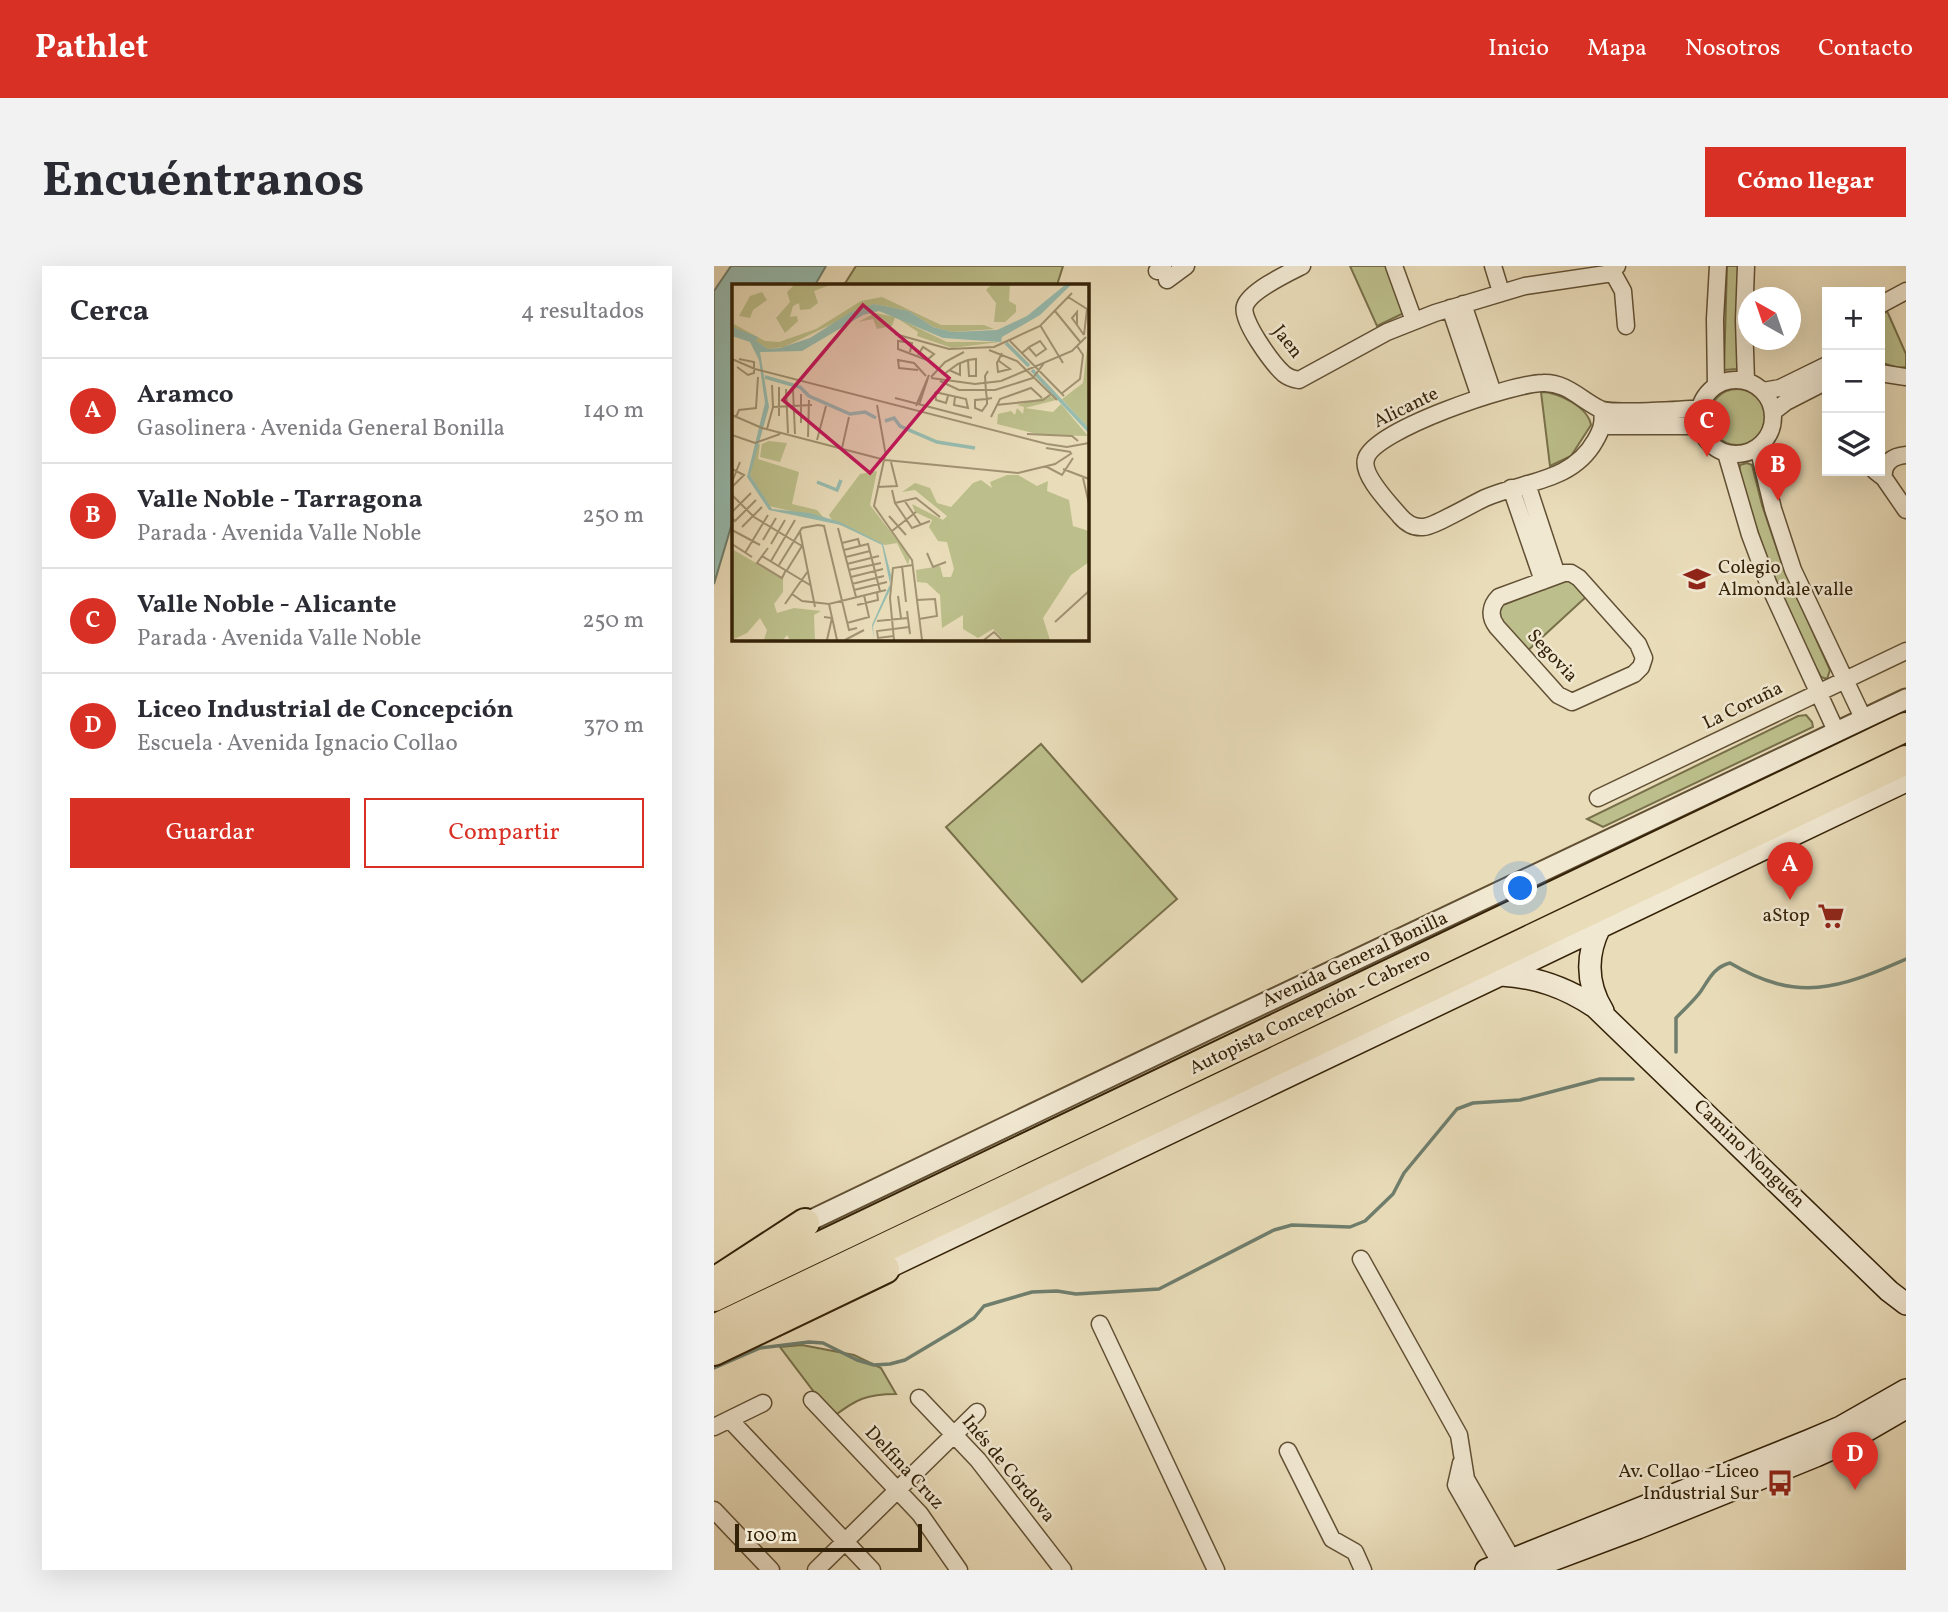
<!DOCTYPE html>
<html lang="es">
<head>
<meta charset="utf-8">
<style>
	:root { --surface:#fff; --page:#f2f2f3; --text:#2b2b33; --muted:#7c7c81; --line:#e1e1e2; --accent:#d93025 }
	body { margin:0; font-family:Vollkorn,serif; background:var(--page); color:var(--text) }
	.controls { position:absolute; right:21px; top:21px; display:grid; overflow:hidden; border-radius:0px; box-shadow:0 7px 28px #0002 }
	.controls button { width:63px; height:63px; display:grid; place-items:center; padding:0; border:0; border-bottom:2px solid var(--line); background:var(--surface); color:var(--text); font:35px sans-serif }
	.compass { position:absolute; left:1024px; top:21px; width:63px; height:63px; border-radius:50%; background:var(--surface); box-shadow:0 7px 28px #0002; rotate:320deg }
	.scale { position:absolute; left:21px; bottom:18px; width:187px; box-sizing:border-box; padding-left:7px; border:4px solid #342208; border-top:0; font-size:19px; line-height:24px; white-space:nowrap; color:#342208; -webkit-text-stroke:5px #f1e8d2; paint-order:stroke }
	.you { position:absolute; left:807px; top:623px; width:24px; height:24px; margin:-18px; border:5px solid #fff; border-radius:50%; background:#1a73e8; box-shadow:0 0 0 10px #1a73e833 }
	.badge { display:grid; place-items:center; width:46px; height:46px; border-radius:50%; background:var(--accent); color:#fff; font-size:23px; font-weight:700 }
	.pin { position:absolute; translate:-50% -58px; filter:drop-shadow(0 2px 4px #0008) }
	.pin::after { content:''; position:absolute; top:37px; width:24px; height:21px; background:inherit; clip-path:polygon(0 0,100% 0,50% 100%) }
	.list { margin:0; padding:0; list-style:none }
	h2 { display:flex; justify-content:space-between; align-items:center; height:91px; margin:0; padding:0 28px; font-size:30px }
	h2 small { font-size:23px; font-weight:400; color:var(--muted) }
	.list li { display:grid; grid-template-columns:46px 1fr auto; gap:21px; align-items:center; box-sizing:border-box; height:105px; padding:0 28px; border-top:2px solid var(--line) }
	.list b { display:block; font-size:26px; white-space:nowrap }
	.list p { margin:0; font-size:23px; white-space:nowrap; color:var(--muted) }
	.list em { font-size:23px; font-style:normal; color:var(--muted) }
	.actions { display:flex; gap:14px; padding:21px 28px }
	.actions a { flex:1; padding:16px 0; border:2px solid var(--accent); border-radius:0px; text-align:center; font-size:24px; color:var(--accent) }
	.actions .main { background:var(--accent); color:#fff }
	.icon { flex:none; width:38px; height:38px; fill:none; stroke:currentColor; stroke-width:2; stroke-linecap:round; stroke-linejoin:round }
	.map { position:relative; flex:none; width:1192px; height:1304px; overflow:hidden; border-radius:0px }
	header { display:flex; align-items:center; gap:42px; box-sizing:border-box; height:98px; padding:0 35px; background:var(--accent); color:#fff }
	header strong { font-size:33px }
	nav { display:flex; gap:38px; margin-inline-start:auto; font-size:24px }
	.intro { display:flex; align-items:center; justify-content:space-between; box-sizing:border-box; height:168px; padding:0 42px }
	h1 { margin:0; font-size:49px }
	.button { padding:18px 32px; border-radius:0px; background:var(--accent); color:#fff; font-size:24px; font-weight:700 }
	main { display:flex; gap:42px; padding:0 42px }
	aside { flex:1; background:var(--surface); border-radius:0px; box-shadow:0 7px 28px #0002 }
	.map>svg:first-child { display:block }
	.green { fill:#bcbf8b; stroke:#78704a; stroke-width:2 }
	.water { fill:#97bcb0; stroke:#6f7e6d; stroke-width:2 }
	.lines { fill:none; stroke-linecap:round; stroke-linejoin:round }
	.stream { stroke:#6f7e6d; stroke-width:3.5 }
	.minor-casing { stroke:#615034; stroke-width:19 }
	.tertiary-casing { stroke:#615034; stroke-width:23 }
	.secondary-casing { stroke:#342208; stroke-width:24 }
	.motorway-casing { stroke:#342208; stroke-width:32 }
	.minor { stroke:#f1e8d2; stroke-width:16 }
	.tertiary { stroke:#f1e8d2; stroke-width:19 }
	.secondary { stroke:#f1e8d2; stroke-width:21 }
	.motorway { stroke:#e9dcb9; stroke-width:28 }
	.labels { text-anchor:middle; dominant-baseline:central; stroke-width:5; stroke-linejoin:round; paint-order:stroke }
	.street-label { font-size:19px; fill:#342208; stroke:#f1e8d2 }
	.poi-label { font-size:19px; fill:#342208; stroke:#f1e8d2; text-anchor:end }
	.inset-river { fill:none; stroke:#97bcb0; stroke-width:3.5 }
	.inset-road { fill:none; stroke:#a19272; stroke-width:2 }
	.view { fill:#c2185b; fill-opacity:0.15; stroke:#c2185b; stroke-width:3.5 }
	.inset-edge { fill:none; stroke:#342208; stroke-width:3.5 }
</style>
</head>
<body>
<header>
<strong>Pathlet</strong>
<nav><a>Inicio</a><a>Mapa</a><a>Nosotros</a><a>Contacto</a></nav>
</header>
<div class="intro"><h1>Encuéntranos</h1><a class="button">Cómo llegar</a></div>
<main>
<aside>
<h2>Cerca<small>4 resultados</small></h2>
<ul class="list">
<li><span class="badge">A</span><div><b>Aramco</b><p>Gasolinera · Avenida General Bonilla</p></div><em>140 m</em></li>
<li><span class="badge">B</span><div><b>Valle Noble - Tarragona</b><p>Parada · Avenida Valle Noble</p></div><em>250 m</em></li>
<li><span class="badge">C</span><div><b>Valle Noble - Alicante</b><p>Parada · Avenida Valle Noble</p></div><em>250 m</em></li>
<li><span class="badge">D</span><div><b>Liceo Industrial de Concepción</b><p>Escuela · Avenida Ignacio Collao</p></div><em>370 m</em></li>
</ul>
<div class="actions"><a class="main">Guardar</a><a>Compartir</a></div>
</aside>
<div class="map">
<svg width="1192" height="1304" viewBox="0 0 1192 1304">
	<rect width="100%" height="100%" fill="#e9dcb9"/>
	<filter id="stains"><feTurbulence type="fractalNoise" baseFrequency=".00286" numOctaves="4"/><feColorMatrix values="0 0 0 0 .2 0 0 0 0 .09 0 0 0 0 .02 0 0 0 .5 -.17"/></filter>
	<radialGradient id="worn" r=".72"><stop offset=".6" stop-color="#630" stop-opacity="0"/><stop offset="1" stop-color="#630" stop-opacity=".3"/></radialGradient>
	<path class="green" d="M142,0H349L343,19H130Z
		M636,0H674L692,46L663,60Z
		M1013,0H1025L1023,103L1010,104Z
		M1173,45L1192,88V101L1184,102L1166,96V51Z
		M995 151a28 28 0 1 1 56 0a28 28 0 1 1-56 0Z
		M827,126C844,126 874,141 877,159L857,190L836,200Z
		M1033,197L1038,199L1048,239L1068,298L1116,404L1113,413L1107,411C1071,347 1046,278 1025,207L1026,199Z
		M850,314L859,316L873,330L811,387L786,359L784,341Z
		M1092,449L1098,456L1099,461L889,561L873,553L1084,450Z
		M327,478L463,633L368,716L232,561Z
		M88,1079L140,1089L167,1102L182,1128C153,1128 142,1133 119,1151L66,1081Z"/>
	<path class="water" d="M17,0H112L101,19H19V254L0,318V25Z"/>
	<g class="lines">
		<path class="stream" d="M962,786V752C970,743 980,735 987,725C995,713 1000,701 1016,697C1084,737 1124,723 1192,693
			M0,1102L46,1082L95,1076L109,1077L143,1094L160,1099L176,1098L191,1094L243,1063L260,1052L270,1040L318,1026L343,1025L362,1028L445,1023L560,964L578,959L636,961L651,955L679,928L690,907L743,843L759,837L806,834L886,813H919"/>
		<g class="minor-casing">
			<path id="minor" d="M588,0C574,7 536,25 531,40C526,54 559,98 570,108C575,112 579,113 585,114L673,66L721,47L811,20L892,8L903,0
				M680,0L700,55
				M779,0L787,26
				M1032,0L1030,55L1032,115
				M443,5L449,0
				M898,5L909,25L912,60
				M453,14L472,0
				M749,38L779,127
				M1166,39L1192,25
				M736,42L766,131
				M1166,107L1192,111
				M985 151a37 37 0 1 1 74 0a37 37 0 1 1-74 0Z
				M1002,120L1001,53L1004,0
				M1049,125L1066,122L1113,99
				M888,145C890,157 887,165 881,175C858,216 810,215 771,232C758,238 719,261 709,261C699,262 692,257 686,250C676,238 647,209 652,193C659,164 799,117 829,117C852,116 866,133 886,143C894,148 972,144 986,142
				M1059,146L1072,136L1113,115
				M888,160H986
				M1044,181L1059,243L1079,304L1150,454
				M1012,187L1036,269L1054,317L1123,467
				M1161,205L1170,212L1192,244
				M1170,212C1168,197 1179,190 1192,189
				M813,218L843,309
				M797,222L829,315
				M850,307H857L865,312L924,378L930,392L927,401L920,408L858,436L844,429L783,361C775,351 776,340 785,331Z
				M884,532L1192,385
				M647,993L745,1169L752,1213L798,1293
				M386,1058L502,1304
				M205,1132L264,1194L349,1304
				M98,1134L206,1248L245,1304
				M16,1154L158,1304
				M0,1161L49,1137
				M574,1185L618,1273L641,1286L649,1304
				M747,1197L742,1219L787,1298
				M0,1244L57,1304
				M102,1304L263,1146"/>
		</g>
		<g class="tertiary-casing">
			<path id="tertiary" d="M91,957L502,760L1192,433"/>
		</g>
		<g class="secondary-casing">
			<path id="secondary" d="M886,661C872,689 872,717 889,745
				M787,709C822,711 851,721 881,741L1175,1025L1192,1038
				M171,1003L1192,515
				M772,1304L1094,1175L1127,1161L1192,1124
				M812,1304L924,1262L1102,1190L1133,1176L1192,1142"/>
		</g>
		<g class="motorway-casing">
			<path id="motorway" d="M2,1015L91,957
				M0,1031L1192,461
				M0,1063L1192,494
				M0,1085L171,1003"/>
		</g>
		<use href="#minor" class="minor"/>
		<use href="#tertiary" class="tertiary"/>
		<use href="#secondary" class="secondary"/>
		<use href="#motorway" class="motorway"/>
	</g>
	<defs>
		<g id="school-bare" transform="scale(2.1)"><path d="M0-5L7-2L0 1L-7-2ZM-4 1L0 2.5L4 1V4Q0 6-4 4Z" fill="#8f2418" stroke="#f1e8d2" stroke-width="2.5" paint-order="stroke"/></g>
		<g id="supermarket-bare" transform="scale(2.1)"><path d="M-6-5.5h2.5l.6 2H6L4.5 2H-2.5L-4.4-4H-6ZM-1.5 3.2a1.3 1.3 0 1 0 .1 0ZM3 3.2a1.3 1.3 0 1 0 .1 0Z" fill="#8f2418" stroke="#f1e8d2" stroke-width="2.5" paint-order="stroke"/></g>
		<g id="bus-bare" transform="scale(2.1)"><path d="M-5-6H5V4H4V6H2V4H-2V6H-4V4H-5ZM-3.5-4V0h7V-4ZM-3.5 1.2v1.5H-2V1.2ZM2 1.2v1.5H3.5V1.2Z" fill="#8f2418" stroke="#f1e8d2" stroke-width="2.5" paint-order="stroke"/></g>
	</defs>
	<g fill-rule="evenodd">
		<use href="#school-bare" x="983" y="313"/>
		<use href="#supermarket-bare" x="1117" y="650"/>
		<use href="#bus-bare" x="1066" y="1217"/>
	</g>
	<g class="labels">
		<g class="street-label">
			<text transform="translate(573 76) rotate(52)">Jaen</text>
			<text transform="translate(692 142) rotate(-26)">Alicante</text>
			<text transform="translate(838 390) rotate(47)">Segovia</text>
			<text transform="translate(1029 440) rotate(-26)">La Coruña</text>
			<text transform="translate(641 694) rotate(-25)">Avenida General Bonilla</text>
			<text transform="translate(596 746) rotate(-26)">Autopista Concepción - Cabrero</text>
			<text transform="translate(1035 888) rotate(44)">Camino Nonguén</text>
			<text transform="translate(190 1202) rotate(47)">Delfina Cruz</text>
			<text transform="translate(294 1203) rotate(50)">Inés de Córdova</text>
		</g>
		<g class="poi-label">
			<text x="1004" y="302" text-anchor="start">Colegio<tspan x="1004" dy="22">Almondale valle</tspan></text>
			<text x="1096" y="650">aStop</text>
			<text x="1045" y="1206">Av. Collao - Liceo<tspan x="1045" dy="22">Industrial Sur</tspan></text>
		</g>
	</g>
	<g transform="translate(18 18)">
		<rect width="357" height="357" fill="#e9dcb9"/>
		<path d="M62,1H98L82,7L86,19L78,25L68,26L67,19L61,22L58,33L65,32L66,37L53,49L44,34L58,18L55,8ZM259,1H278L277,17L284,21V28L273,38H262L264,19L254,6ZM30,8L35,16L21,26L18,34L7,32L18,12ZM150,13L209,41H252L262,45L220,48L201,43L177,27L142,20L52,63L36,65L0,43V39L33,57L47,58L84,45L129,17ZM143,29L163,33L160,42L145,45L141,35L126,38ZM165,34L215,58H267L220,64L185,52L186,48ZM357,47V145L330,115L351,99ZM318,112L324,116L293,124L321,128L329,120L356,152L309,151L265,140L266,130L279,127L283,131L285,124L291,130L292,123L285,121ZM37,157L55,159L48,178L28,173L30,160ZM28,160L26,175L67,188L60,220L85,226L93,235L37,222L18,191L23,162ZM145,187L138,221L178,273L176,281L165,259L153,261L101,238L97,231L128,190ZM275,191H286L305,202L316,197L315,207L337,216L341,242L357,247V278L339,291L311,334L318,356H272L261,345L246,354L231,345V331L210,344L208,311L195,299L185,298L184,286L208,282L211,293H219L222,285L215,258L206,257L197,243L200,236L183,228L180,220L211,236L215,232L183,206L170,208L183,199L198,204L205,219L219,223L241,199L249,196L260,204L258,198ZM0,265L51,295V308L42,320L45,329L62,324L89,327L82,331L83,356H58L55,351L51,356H32L35,346L28,334L15,349L0,356Z" fill="#bcbf8b"/>
		<path d="M333,1H339L308,31L270,53L269,58L211,54L147,27L131,31L70,67L28,68L37,123L18,191L40,225L78,229L108,238L151,260L159,291L158,306L141,342L142,356L140,341L158,300L150,261L109,241L37,226L15,193L33,119L27,76L18,58L0,52V43L26,53L24,57L36,65L48,64L78,54L119,28L142,20L177,27L201,43L220,48L265,46L295,32Z" fill="#97bcb0"/>
		<path class="inset-river" d="M274,59L297,82M300,86L357,147M33,93L68,103L77,112L118,130L133,128L144,134M153,137L162,134L168,142L205,158L243,164M85,198L105,206L109,196"/>
		<path class="inset-road" d="M336,13L355,25L352,51M323,27L349,59M308,41L331,79M345,41V28L340,34L345,41L352,51M163,50L217,65L262,63L308,42L340,9M278,57L332,112M257,66L285,77L325,116M178,68L180,59L166,57V65L195,76L202,70L191,63L186,71M290,69L295,65L297,63L308,57L314,65L304,72L297,64M0,75L23,85L315,160L335,163L357,159M267,77L278,85L266,88L265,79L270,69M5,83L16,91L22,89V78L7,75M186,86L167,84L166,76L182,79L194,92M217,86L228,91V79M256,87L253,92L254,108L255,115V120L250,127L243,124V116L255,115L260,114M212,90L226,80L236,76L244,75V92H237L236,76M199,93L213,78L232,68M199,94L243,100L269,97L340,67L354,53M208,97L227,106H263L301,94L312,79M54,105L56,149M61,106L63,150M203,108L234,115L236,124L222,121L223,113M203,108L204,116L214,119L216,112M69,110V139M329,110L348,95L351,71L345,62M163,114L240,134M145,121L154,172M264,121L311,116L319,110M184,122L197,91L187,121M41,123L80,121M0,131L30,144L153,176L286,189L323,180L340,169M47,132V103M4,133L7,126L24,124L26,93M259,133L268,115L299,104L310,114M35,145L41,123L40,101M295,150L340,152L346,157M0,151L23,159L48,150M76,153L77,116M85,156L94,122M110,164L117,133M314,164L339,168M154,167L142,222L180,276L190,356M315,183L330,191L341,174M0,185L12,191L0,203M331,185L357,195M351,194L357,220M0,198L8,178M145,203L165,202L159,178M160,206L163,219L184,214L208,233M0,211L22,233L70,262M172,216L189,241M163,219L180,244L198,237M0,228L19,209M157,232L174,251M0,234L3,237L24,216M86,241L92,242L117,346L125,344M10,243L30,223M106,244L124,313M0,246L28,261M160,247L184,228M68,248L83,323M31,256L44,234M110,259L126,255L128,262M0,260L20,273M39,260L53,236M36,264L25,279L50,294L54,286M112,266L136,260L148,307M13,269L36,231M195,269L201,283L214,278M30,272L78,301M114,273L138,267M39,277L63,236M115,280L147,272M47,281L70,244L86,241M170,282L174,318M55,286L70,262M117,286L149,279M119,293L151,285M120,300L152,292M122,306L155,298M60,310L70,317L97,320L154,306M166,312L169,334M185,316L203,315L205,332L187,335M53,320L76,287M97,320L105,356M125,321L146,316L145,308M175,327L178,350M92,333L100,334L95,356M145,337L176,334M323,338L357,307M115,339L137,333L132,311M162,352L146,354L145,347L177,343M113,356L132,346M162,356L158,314L161,284L181,281M252,356L262,348L270,356"/>
		<path class="view" d="M131,21L217,94L138,189L51,116Z"/>
		<rect width="357" height="357" class="inset-edge"/>
	</g>
	<rect width="100%" height="100%" filter="url(#stains)"/>
	<rect width="100%" height="100%" fill="url(#worn)"/>
</svg>
<div class="controls">
<button>+</button>
<button>−</button>
<button><svg class="icon" aria-label="layers" viewBox="0 0 24 24"><path d="M12 4l9 5-9 5-9-5zM3 14l9 5 9-5"/></svg></button>
</div>
<svg class="compass" viewBox="-18 -18 36 36"><path d="M0-13l5 13h-10z" fill="#e53935"/><path d="M0 13l5-13h-10z" fill="#7c7c81"/></svg>
<div class="scale">100 m</div>
<div class="you"></div>
<div class="pin badge" style="left:1076px;top:634px">A</div>
<div class="pin badge" style="left:1064px;top:235px">B</div>
<div class="pin badge" style="left:993px;top:191px">C</div>
<div class="pin badge" style="left:1141px;top:1224px">D</div>
</div>
</main>
</body>
</html>
